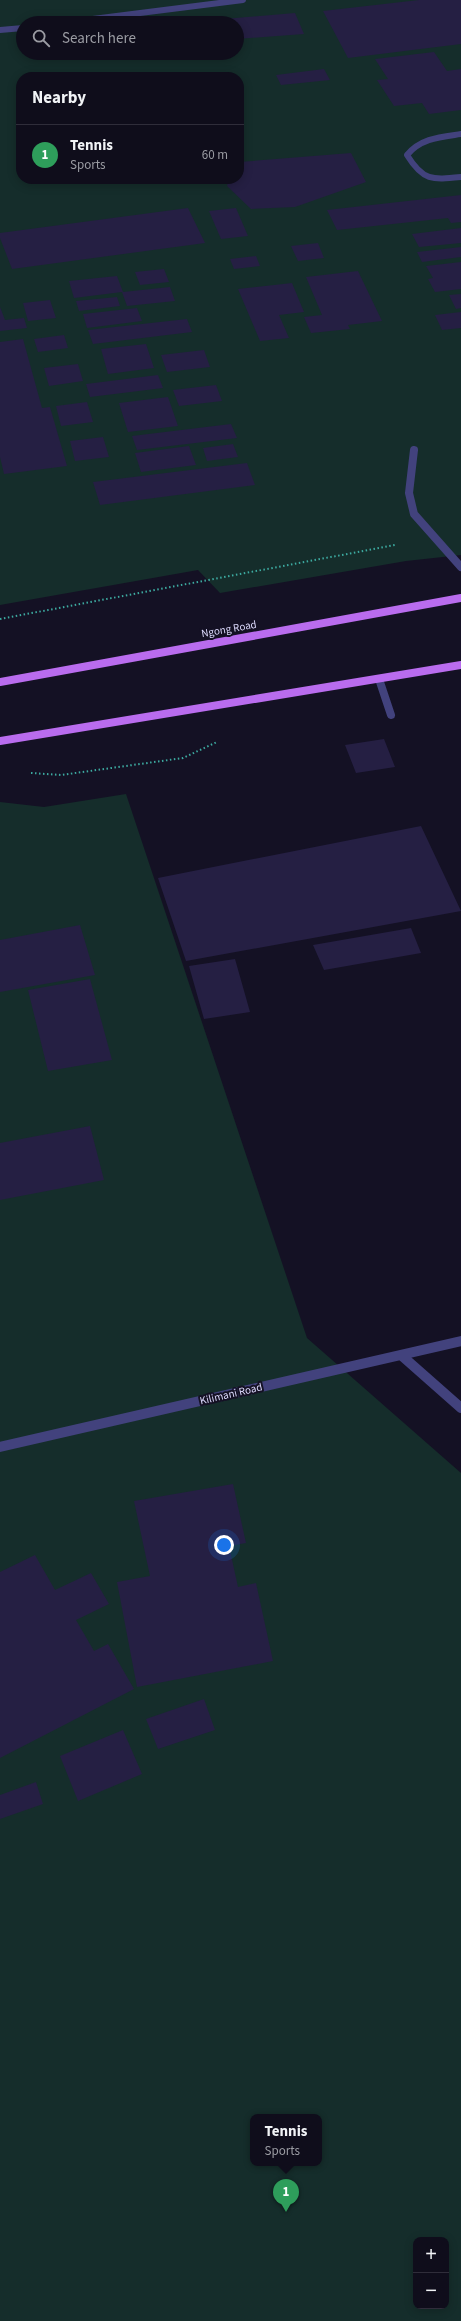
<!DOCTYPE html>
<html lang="en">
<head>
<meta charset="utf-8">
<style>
	:root { --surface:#0f0d1b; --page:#181624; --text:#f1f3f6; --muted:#9b9ca3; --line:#2f2d3a; --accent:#1ad8e5 }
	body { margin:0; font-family:"Source Sans 3",sans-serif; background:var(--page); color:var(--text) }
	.controls { position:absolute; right:12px; bottom:12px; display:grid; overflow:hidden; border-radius:8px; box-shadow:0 2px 10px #0003 }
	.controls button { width:36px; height:36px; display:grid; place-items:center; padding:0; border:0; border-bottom:1px solid var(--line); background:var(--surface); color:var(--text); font:20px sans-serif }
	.you { position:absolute; left:224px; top:1545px; width:14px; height:14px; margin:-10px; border:3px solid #fff; border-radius:50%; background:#1a73e8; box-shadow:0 0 0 6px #1a73e833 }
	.badge { display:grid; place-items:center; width:26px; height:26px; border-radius:50%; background:var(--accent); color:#fff; font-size:13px; font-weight:700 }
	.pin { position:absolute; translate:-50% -33px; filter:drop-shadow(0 1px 2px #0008) }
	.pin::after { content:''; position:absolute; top:21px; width:14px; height:12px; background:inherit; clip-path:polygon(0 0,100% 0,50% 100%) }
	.popup { position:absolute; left:250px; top:2114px; width:72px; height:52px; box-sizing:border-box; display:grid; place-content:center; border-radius:8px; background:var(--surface); filter:drop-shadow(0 1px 3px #0005); font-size:13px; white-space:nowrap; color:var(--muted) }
	.popup b { font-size:15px; color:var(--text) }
	.popup::after { content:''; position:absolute; left:50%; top:100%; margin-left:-8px; border:8px solid transparent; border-top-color:var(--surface) }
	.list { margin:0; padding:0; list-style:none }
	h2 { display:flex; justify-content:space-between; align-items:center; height:52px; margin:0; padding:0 16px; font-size:17px }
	h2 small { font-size:13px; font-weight:400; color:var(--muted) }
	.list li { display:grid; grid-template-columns:26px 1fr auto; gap:12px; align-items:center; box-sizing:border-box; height:60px; padding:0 16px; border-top:1px solid var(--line) }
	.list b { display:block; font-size:15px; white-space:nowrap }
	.list p { margin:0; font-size:13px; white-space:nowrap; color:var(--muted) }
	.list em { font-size:13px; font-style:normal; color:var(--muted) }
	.icon { flex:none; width:22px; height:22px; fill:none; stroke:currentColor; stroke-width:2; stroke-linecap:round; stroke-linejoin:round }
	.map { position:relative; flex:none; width:461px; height:2321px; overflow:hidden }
	.search { position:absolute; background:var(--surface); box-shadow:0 2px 10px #0003; left:16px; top:16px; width:228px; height:44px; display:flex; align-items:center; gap:10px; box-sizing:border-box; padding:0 14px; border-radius:22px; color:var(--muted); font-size:15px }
	.panel { position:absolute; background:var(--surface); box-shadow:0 2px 10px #0003; left:16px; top:72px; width:228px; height:112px; border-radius:16px }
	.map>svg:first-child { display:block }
	.green { fill:#152d2b; fill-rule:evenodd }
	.building { fill:#251f43 }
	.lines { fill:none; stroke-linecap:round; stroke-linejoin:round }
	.path { stroke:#3daaa0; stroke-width:2; stroke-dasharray:1.5 2.5; stroke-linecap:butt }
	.minor-far2 { stroke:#42427d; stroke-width:6 }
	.minor-far1 { stroke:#42427d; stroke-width:8 }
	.minor { stroke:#42427d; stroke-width:10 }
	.major { stroke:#b96cee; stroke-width:8 }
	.labels { text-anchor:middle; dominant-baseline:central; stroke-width:4; stroke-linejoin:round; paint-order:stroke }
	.street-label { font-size:11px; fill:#dbd8fb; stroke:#141124 }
</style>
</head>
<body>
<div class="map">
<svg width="461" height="2321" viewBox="0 0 461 2321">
	<rect width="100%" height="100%" fill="#141124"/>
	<path class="green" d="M0,0H461V555L406,561L220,593L198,570L0,605ZM23,23H237V53H23ZM21,77H239V179H21Z
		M126,794L307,1338L461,1473V2321H0V802L44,807ZM253,2117H319V2163H253ZM416,2240H446V2306H416Z"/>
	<path class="building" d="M419,0H461V44L348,58L323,11Z
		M295,13L304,34L237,39V23H178Z
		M434,52L447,71L461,69V110L429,114L422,103L394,106L377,80L388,79L375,59Z
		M324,69L330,80L281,85L276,75Z
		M351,153L366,182L295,207L251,209L227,186L229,179H239V162Z
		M461,195V222L451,223L448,218L337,230L327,210Z
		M188,208L205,243L12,269L0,238V233Z
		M236,208L248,236L221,239L209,211Z
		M461,228V243L419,247L412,234Z
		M318,243L324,258L298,261L291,246Z
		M461,247V257L422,262L417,252Z
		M256,256L260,266L234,269L230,259Z
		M461,262V289L435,292L428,279L433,278L426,266Z
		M164,269L169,282L140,285L135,272Z
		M358,271L382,321L348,325L350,329L311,333L304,317L322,315L306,277Z
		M117,276L123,292L170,287L175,301L127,306L122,292L74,298L69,281Z
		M292,283L304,312L279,315L289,338L260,341L238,289Z
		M461,294V308L456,309L449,295Z
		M117,297L120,306L79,311L76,301Z
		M50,300L56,318L28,321L23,303Z
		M0,307L5,320L24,318L27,328L0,331Z
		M137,308L142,321L87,328L83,314Z
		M461,312V328L442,330L435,315Z
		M187,319L192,332L93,344L88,330Z
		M64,335L68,348L38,352L34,339Z
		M23,339L42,408L50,407L67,466L4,474L0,457V342Z
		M146,344L154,368L108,374L101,349Z
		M204,350L210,367L167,372L161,355Z
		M78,364L83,381L49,386L44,368Z
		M158,375L163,388L90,397L86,384Z
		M216,385L222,401L179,406L173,390Z
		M168,397L178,426L128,432L119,403Z
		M87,402L93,422L61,426L56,406Z
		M231,424L237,438L137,450L132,436Z
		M103,437L109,457L75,461L70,441Z
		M233,444L238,457L207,461L203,448Z
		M189,446L196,465L141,472L135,453Z
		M247,463L255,485L100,505L93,482Z
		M384,739L395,767L356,773L345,745Z
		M421,826L461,911L186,961L158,878Z
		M80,925L95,975L0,992V940Z
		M411,928L421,953L324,970L313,945Z
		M235,959L250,1012L204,1019L189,966Z
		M90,979L112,1060L48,1071L28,990Z
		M90,1126L104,1180L0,1200V1143Z
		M233,1484L246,1543L229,1546L238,1587L256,1583L273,1661L137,1687L117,1582L150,1576L134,1501Z
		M35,1555L55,1590L91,1573L109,1604L76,1620L94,1651L108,1644L134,1689L0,1758V1572Z
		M204,1699L215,1730L158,1749L146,1719Z
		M123,1730L142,1774L78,1801L60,1756Z
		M36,1782L43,1804L0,1819V1795Z"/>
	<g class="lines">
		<path class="path" d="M0,619L395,545
			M31,773L61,775L183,758L217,742"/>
		<path class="minor-far2" d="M61,23L243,0
			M0,30L23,28
			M461,134C441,137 421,138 407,155C423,181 432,180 461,177"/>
		<path class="minor-far1" d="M414,450L409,493L414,514L461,567
			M379,679L391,715"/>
		<path class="minor" d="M401,1355L461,1408
			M0,1447L461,1341"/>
		<path class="major" d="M0,682L461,598
			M0,741L461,665"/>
	</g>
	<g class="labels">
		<g class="street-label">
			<text transform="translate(229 629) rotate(-10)">Ngong Road</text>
			<text transform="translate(231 1394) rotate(-13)">Kilimani Road</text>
		</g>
	</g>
</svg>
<div class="controls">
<button>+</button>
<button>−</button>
</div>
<div class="you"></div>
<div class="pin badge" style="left:286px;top:2212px;background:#2e9e5b">1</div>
<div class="popup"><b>Tennis</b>Sports</div>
<div class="search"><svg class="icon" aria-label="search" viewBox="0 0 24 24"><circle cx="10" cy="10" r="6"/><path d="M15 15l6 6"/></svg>Search here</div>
<section class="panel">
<h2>Nearby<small></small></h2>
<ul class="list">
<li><span class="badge" style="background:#2e9e5b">1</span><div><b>Tennis</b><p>Sports</p></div><em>60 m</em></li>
</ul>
</section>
</div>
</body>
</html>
